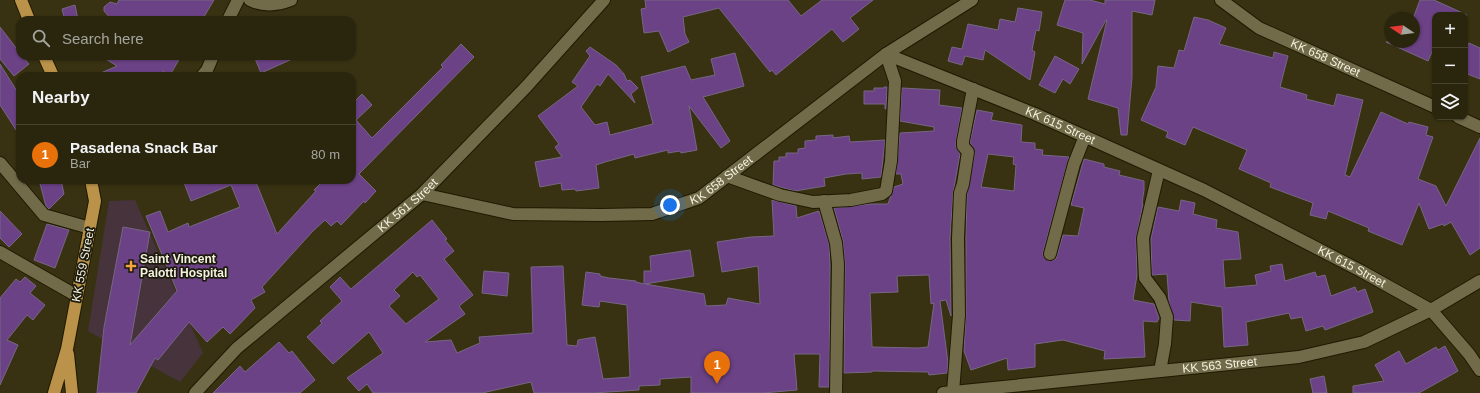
<!DOCTYPE html>
<html lang="en">
<head>
<meta charset="utf-8">
<style>
	:root { --surface:#2a260e; --page:#322e17; --text:#f1f3f6; --muted:#a5a59e; --line:#46432e; --accent:#f5a345 }
	body { margin:0; font-family:Helvetica,sans-serif; background:var(--page); color:var(--text) }
	.controls { position:absolute; right:12px; top:12px; display:grid; overflow:hidden; border-radius:8px; box-shadow:0 1px 3px #0004 }
	.controls button { width:36px; height:36px; display:grid; place-items:center; padding:0; border:0; border-bottom:1px solid var(--line); background:var(--surface); color:var(--text); font:20px sans-serif }
	.compass { position:absolute; left:1384px; top:12px; width:36px; height:36px; border-radius:50%; background:var(--surface); box-shadow:0 1px 3px #0004; rotate:283deg }
	.you { position:absolute; left:670px; top:205px; width:14px; height:14px; margin:-10px; border:3px solid #fff; border-radius:50%; background:#1a73e8; box-shadow:0 0 0 6px #1a73e833 }
	.badge { display:grid; place-items:center; width:26px; height:26px; border-radius:50%; background:var(--accent); color:#fff; font-size:13px; font-weight:700 }
	.pin { position:absolute; translate:-50% -33px; filter:drop-shadow(0 1px 2px #0008) }
	.pin::after { content:''; position:absolute; top:21px; width:14px; height:12px; background:inherit; clip-path:polygon(0 0,100% 0,50% 100%) }
	.list { margin:0; padding:0; list-style:none }
	h2 { display:flex; justify-content:space-between; align-items:center; height:52px; margin:0; padding:0 16px; font-size:17px }
	h2 small { font-size:13px; font-weight:400; color:var(--muted) }
	.list li { display:grid; grid-template-columns:26px 1fr auto; gap:12px; align-items:center; box-sizing:border-box; height:60px; padding:0 16px; border-top:1px solid var(--line) }
	.list b { display:block; font-size:15px; white-space:nowrap }
	.list p { margin:0; font-size:13px; white-space:nowrap; color:var(--muted) }
	.list em { font-size:13px; font-style:normal; color:var(--muted) }
	.icon { flex:none; width:22px; height:22px; fill:none; stroke:currentColor; stroke-width:2; stroke-linecap:round; stroke-linejoin:round }
	.map { position:relative; flex:none; width:1480px; height:393px; overflow:hidden }
	.search { position:absolute; background:var(--surface); box-shadow:0 1px 3px #0004; left:16px; top:16px; width:340px; height:44px; display:flex; align-items:center; gap:10px; box-sizing:border-box; padding:0 14px; border-radius:12px; color:var(--muted); font-size:15px }
	.panel { position:absolute; background:var(--surface); box-shadow:0 1px 3px #0004; left:16px; top:72px; width:340px; height:112px; border-radius:12px }
	.map>svg:first-child { display:block }
	.medical { fill:#46333b }
	.building { fill:#6b4285; stroke:#776684; fill-rule:evenodd }
	.lines { fill:none; stroke-linecap:round; stroke-linejoin:round }
	.minor-casing { stroke:#1f1a00; stroke-width:14 }
	.major-casing { stroke:#1f1a00; stroke-width:14 }
	.minor { stroke:#716b4a; stroke-width:12 }
	.major { stroke:#ba9249; stroke-width:12 }
	.poi-dot { fill:#f5a345; stroke:#1c1a0c; stroke-width:1.5 }
	.labels { text-anchor:middle; dominant-baseline:central; stroke-width:3.5; stroke-linejoin:round; paint-order:stroke }
	.street-label { font-size:12px; fill:#f5f2e0; stroke:#1c1a0c }
	.poi-label { font-size:12px; font-weight:bold; fill:#f5f2e0; stroke:#1c1a0c; text-anchor:start }
</style>
</head>
<body>
<div class="map">
<svg width="1480" height="393" viewBox="0 0 1480 393">
	<rect width="100%" height="100%" fill="#383212"/>
	<path class="medical" d="M135,200L203,353L180,382L88,331L109,201Z"/>
	<path class="building" d="M119,0H214L202,20H112L104,11V7L110,2L117,4Z
		M645,0H788L801,16L822,0H873L850,18L859,29L843,42L832,29L776,75L772,70L770,72L719,8L683,17L685,34L689,42L668,52L659,31L644,33L641,9L646,8Z
		M1065,0H1090L1105,4V0H1155L1152,15L1132,11V77L1127,135H1121L1118,108L1088,99L1107,20H1106L1082,64L1083,33L1057,25Z
		M1420,0H1434L1467,15H1435V45L1428,61L1386,42H1414V16Z
		M75,5L78,20H65L62,9Z
		M1018,8L1042,12L1039,31L1036,30L1032,50L1035,52L1030,80L985,50L983,60L965,56L962,65L948,61L952,47L962,49L968,24L998,30L1000,19L1015,22Z
		M1194,17L1208,20L1226,28L1219,44L1273,58L1274,52L1288,56L1280,87L1307,95L1306,99L1334,106L1337,94L1363,100L1345,175L1350,177L1381,112L1408,124L1409,122L1428,127L1426,135L1433,137L1418,179L1436,186L1446,206L1480,138V248L1470,255L1451,222L1444,226L1443,224L1429,229L1419,203L1402,245L1368,231L1369,228L1328,211L1326,219L1310,215L1313,203L1270,187L1271,183L1239,169L1247,150L1193,127L1185,145L1166,137L1168,132L1141,120L1156,87L1158,66L1174,68L1179,50L1184,51Z
		M0,27L20,53V56H22L29,64L14,76L0,59Z
		M1469,43L1480,48V79L1465,73V51Z
		M461,44L474,57L359,174L376,191L365,203L364,201L341,225L337,221L331,226L325,220L313,231L262,287L265,292L251,300L255,308L230,334L223,327L207,342L189,322L158,360L155,358L136,393H97L104,327L123,227L150,232L130,345L177,291L146,216L160,211L168,232L188,223L189,227L240,207L231,185L191,201L183,180H255L277,234L316,191L314,190L324,180H352V104L362,94L372,105L356,120L372,138L443,67L441,65Z
		M590,47L616,65L624,74L627,81L630,80L638,88L631,94L635,103L608,74L600,86L597,84L581,107L595,125L607,122L610,135L653,124L641,77L685,66L691,80L715,75L711,59L735,53L744,86L703,97L730,141L721,148L689,106L697,150L681,153L680,151L668,153V150L635,158L634,154L605,162L596,165L599,188L576,191L575,189L562,190L561,183L540,187L535,162L562,157L555,147L559,144L538,116L578,86L572,82L590,56L586,51Z
		M101,56H181L170,75L163,71L160,76H94L117,66Z
		M254,56H299L261,73Z
		M1055,56L1079,69L1070,84L1063,79L1055,93L1039,85Z
		M0,64L20,96V136L0,105Z
		M884,87H887L886,109H885V104H864V91H874V88H884Z
		M902,88L940,90L939,105L962,108L956,141V147L960,154L953,193L950,238L951,316L946,300L940,301L948,363L947,373L929,375L928,372L872,371V372L844,373L845,263L843,241L834,208L871,204H888L894,187L903,184L901,174H896L900,133L934,131V127L900,121ZM929,275L931,304L934,303L928,347L918,348L872,347L870,293L898,292L897,276Z
		M977,110L993,113L991,120L1022,125L1021,142L1035,143V149L1043,150L1042,155L1069,157L1043,252V256L1048,261L1056,259L1063,235L1078,236L1084,208L1071,205L1084,159L1104,164V167L1120,171L1119,175L1144,181V190L1142,203L1143,204L1136,238L1137,275L1133,300L1154,304L1159,318L1157,322L1143,321L1145,357L1104,359L1105,351L1063,340L1035,344V367L1008,370L1007,358L971,370L964,351L966,315V238L967,194L975,153L970,142ZM988,154L1014,157L1013,164L1016,165L1014,191L981,187Z
		M833,135V138L849,136L850,142L885,140L881,177L862,179V173L846,174L824,178L825,186L795,191L773,185L774,161H779V157H786V153H798V149L805,148V141L816,140V136Z
		M39,180H61L64,194L49,209L46,206Z
		M772,200L796,206L797,218L819,211L829,244L830,264L829,387H819L820,354H794L797,390L763,393H691V377L660,379V385L639,386V390L593,393H534L531,382L482,393H373L367,384L359,391L347,378L383,353L369,332L333,364L307,337L322,323L320,321L342,301L330,287L340,277L351,289L432,220L447,239L445,240L454,251L444,259L473,295L459,306L465,314L425,342L451,340L457,353L480,343L479,337L533,333L531,267L563,266L567,345L577,346L578,340L595,337L603,379L630,377L627,305L600,301L599,307L582,305L586,272L600,274V276L609,278L636,281V282L644,284V271H651L650,256L690,250L694,276L645,284L704,294L706,306L726,305L728,298L760,304L758,266L722,272L717,242L751,237L774,236ZM413,272L417,277L420,275L439,299L406,324L389,306L400,296L394,290Z
		M1181,200L1195,203L1193,214L1217,220L1216,228L1238,232L1241,259L1223,260L1225,288L1257,285L1255,275L1271,271L1270,266L1282,264L1285,281L1315,272L1317,277L1325,275L1331,296L1355,287L1357,292L1365,289L1373,312L1325,330L1323,326L1306,331L1302,317L1291,319L1289,313L1246,322L1248,345L1224,347L1222,307L1191,302L1190,321L1174,320L1169,302L1167,274L1152,275L1151,239L1158,207L1179,211Z
		M0,211L22,234L9,247L0,238Z
		M47,224L69,230L55,268L34,260Z
		M484,271L509,273L507,296L482,293Z
		M25,277L36,286L30,293L45,305L33,320L27,315L7,340L18,345L0,385V298L16,279L20,282Z
		M279,342L289,353L292,351L315,380L300,393H213L240,366L245,372Z
		M1445,346L1458,371L1419,393H1353V386L1384,381L1375,365L1399,351L1406,364L1436,347L1438,350Z
		M1324,376L1327,393H1313L1310,379Z"/>
	<g class="lines">
		<g class="minor-casing">
			<g id="minor">
				<path d="M250,0C264,7 278,5 291,0"/>
				<path id="s1" d="M1221,0L1259,28L1435,107"/>
				<path d="M228,20L238,0"/>
				<path d="M202,76L207,70L213,56"/>
				<path d="M1458,117L1480,127"/>
				<path d="M0,163L44,215L90,228"/>
				<path d="M1159,170L1143,238L1145,278L1160,298L1167,317L1165,344L1160,371"/>
				<path id="s2" d="M727,176L780,195L813,202L851,200L882,194L886,191L891,161L895,81L886,54L1035,114L1204,190L1361,271L1431,310L1469,354L1480,370"/>
				<path id="s3" d="M422,194L513,214L601,215L652,214L699,198L886,54L972,0"/>
				<path d="M824,201L836,243L838,264L836,393"/>
				<path d="M0,252L77,296"/>
				<path d="M1050,254L1074,164L1085,136"/>
				<path d="M953,392L959,315L958,238L960,193L963,184L968,152L963,146V141L973,89"/>
				<path id="s4" d="M195,393L237,348L422,194L526,87L604,0"/>
				<path id="s5" d="M943,393L1299,357L1364,342L1431,310L1480,281"/>
			</g>
		</g>
		<g class="major-casing">
			<path id="major" d="M21,0L29,20
				M44,56L53,76
				M68,354L72,393
				M54,393L67,349L95,201L91,180"/>
		</g>
		<use href="#minor" class="minor"/>
		<use href="#major" class="major"/>
	</g>
	<path class="poi-dot" d="M129 260h4v4h4v4h-4v4h-4v-4h-4v-4h4z"/>
	<g class="labels">
		<g class="street-label">
			<text stroke="none"><textPath href="#s1" startOffset="120">KK 658 Street</textPath></text>
			<text stroke="none"><textPath href="#s2" startOffset="492">KK 615 Street</textPath></text>
			<text stroke="none"><textPath href="#s3" startOffset="310">KK 658 Street</textPath></text>
			<text stroke="none"><textPath href="#s4" startOffset="284">KK 561 Street</textPath></text>
			<text transform="translate(83 265) rotate(-79)">KK 559 Street</text>
			<text stroke="none"><textPath href="#s2" startOffset="816">KK 615 Street</textPath></text>
			<text stroke="none"><textPath href="#s5" startOffset="278">KK 563 Street</textPath></text>
		</g>
		<g class="poi-label">
			<text x="140" y="259">Saint Vincent<tspan x="140" dy="14">Palotti Hospital</tspan></text>
		</g>
	</g>
</svg>
<div class="controls">
<button>+</button>
<button>−</button>
<button><svg class="icon" aria-label="layers" viewBox="0 0 24 24"><path d="M12 4l9 5-9 5-9-5zM3 14l9 5 9-5"/></svg></button>
</div>
<svg class="compass" viewBox="-18 -18 36 36"><path d="M0-13l5 13h-10z" fill="#e53935"/><path d="M0 13l5-13h-10z" fill="#a5a59e"/></svg>
<div class="you"></div>
<div class="pin badge" style="left:717px;top:384px;background:#e8710a">1</div>
<div class="search"><svg class="icon" aria-label="search" viewBox="0 0 24 24"><circle cx="10" cy="10" r="6"/><path d="M15 15l6 6"/></svg>Search here</div>
<section class="panel">
<h2>Nearby<small></small></h2>
<ul class="list">
<li><span class="badge" style="background:#e8710a">1</span><div><b>Pasadena Snack Bar</b><p>Bar</p></div><em>80 m</em></li>
</ul>
</section>
</div>
</body>
</html>
